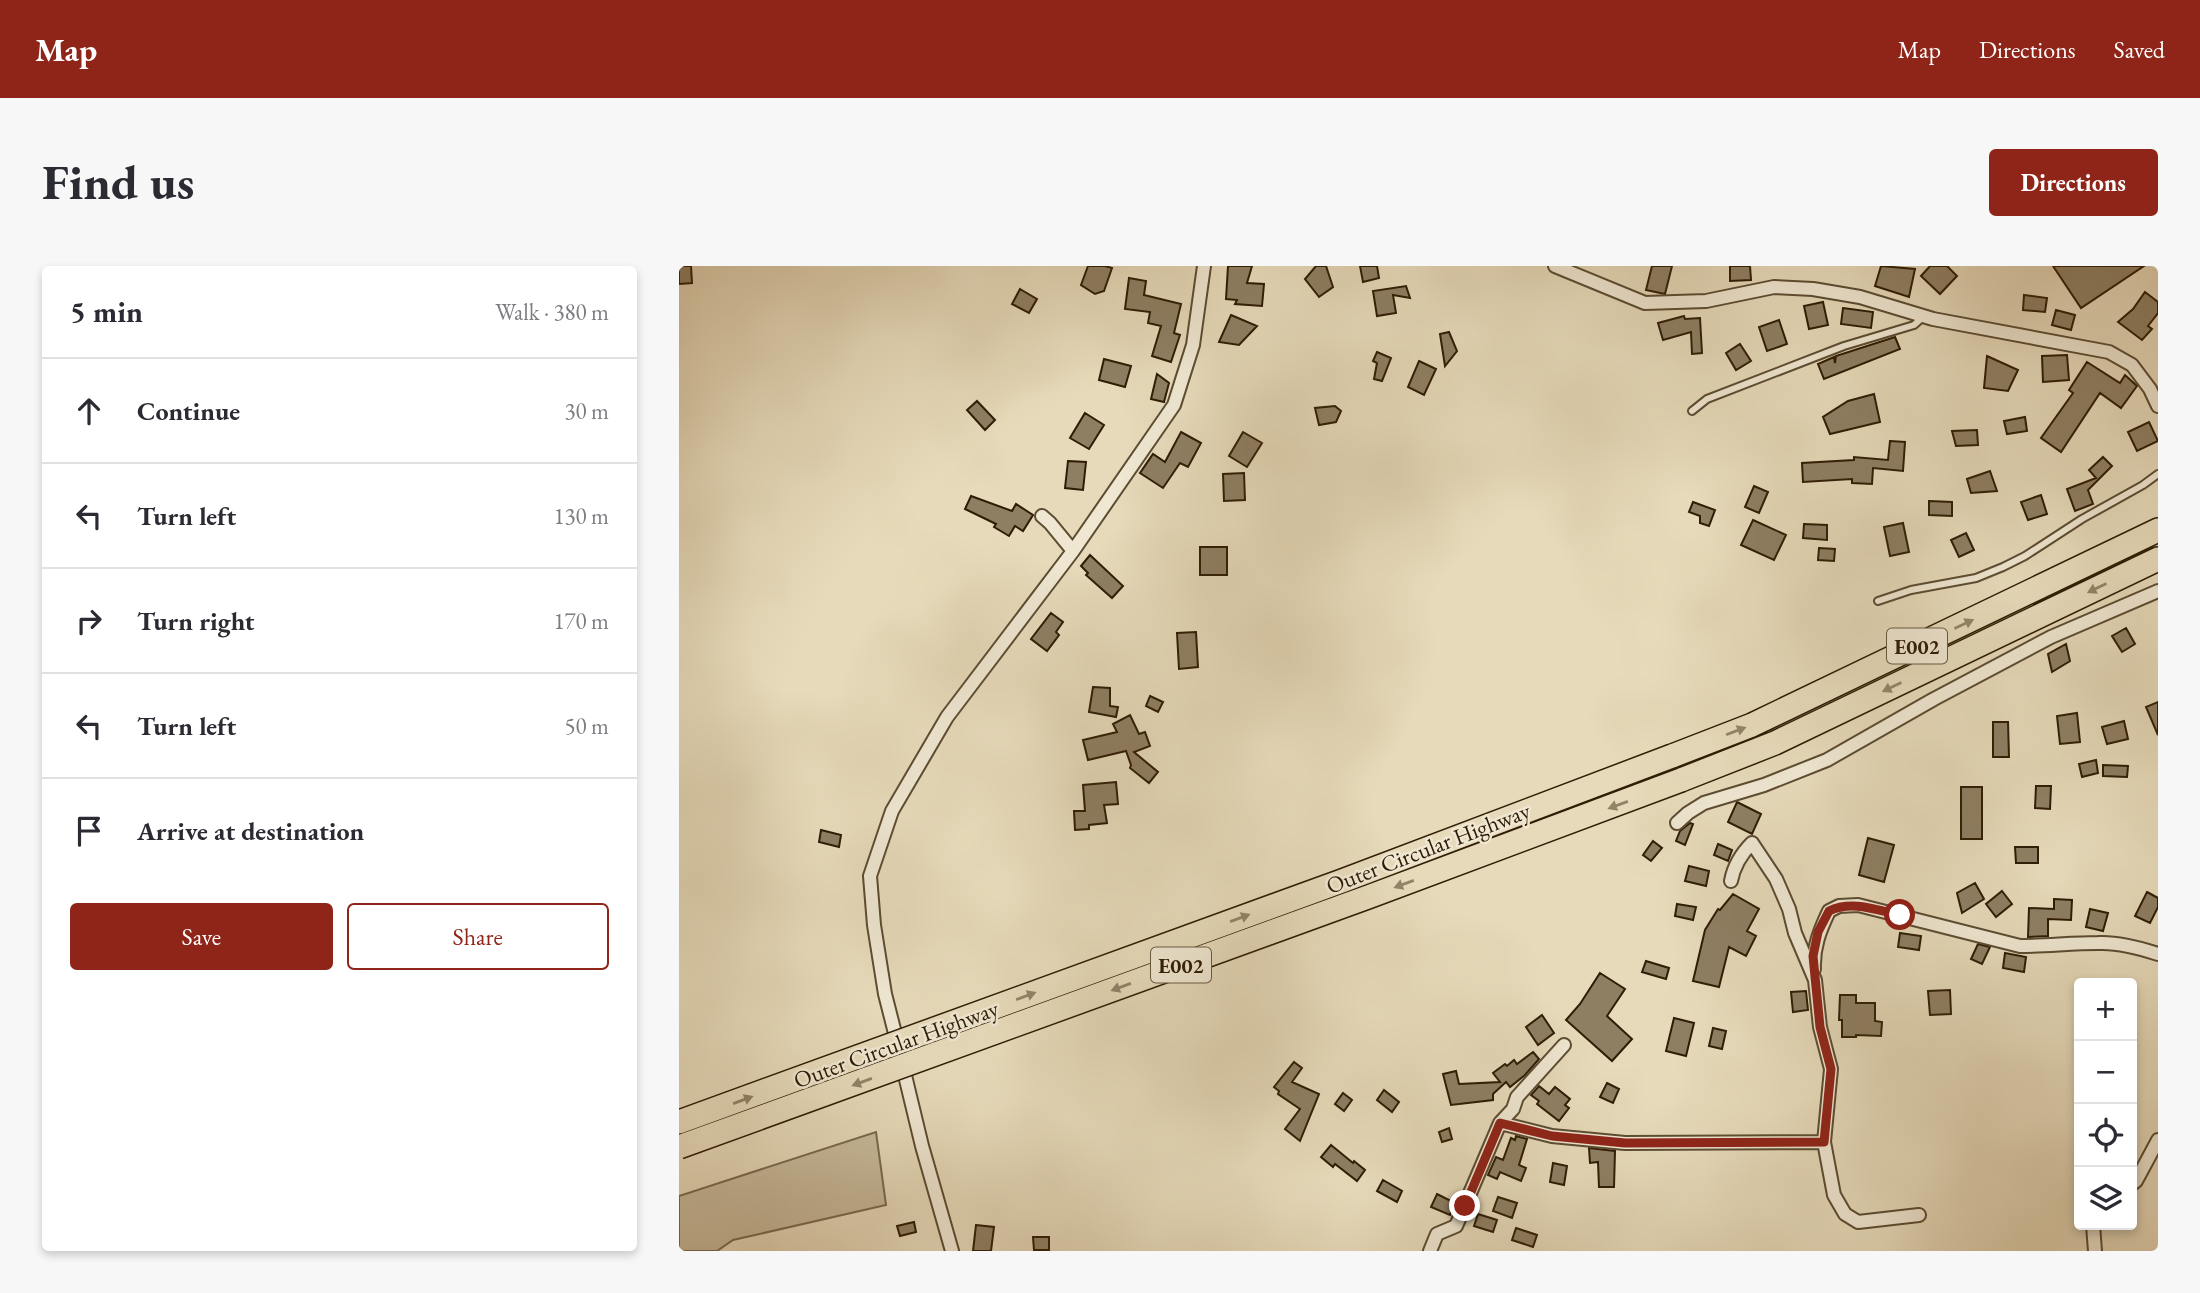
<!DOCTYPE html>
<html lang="en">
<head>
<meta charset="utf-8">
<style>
	:root { --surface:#fff; --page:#f7f7f7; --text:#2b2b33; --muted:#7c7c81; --line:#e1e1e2; --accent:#8f2418 }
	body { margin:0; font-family:"EB Garamond",serif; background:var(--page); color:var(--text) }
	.controls { position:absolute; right:21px; bottom:21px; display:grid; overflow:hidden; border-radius:7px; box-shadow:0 4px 10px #0003 }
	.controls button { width:63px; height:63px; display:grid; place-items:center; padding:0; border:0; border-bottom:2px solid var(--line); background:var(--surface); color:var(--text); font:35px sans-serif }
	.stop { position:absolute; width:21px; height:21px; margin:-16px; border:5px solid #8f2418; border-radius:50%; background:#fff }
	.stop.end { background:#8f2418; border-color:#fff; box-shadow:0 2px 7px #0008 }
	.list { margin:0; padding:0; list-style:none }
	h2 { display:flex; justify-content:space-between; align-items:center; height:91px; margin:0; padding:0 28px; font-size:30px }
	h2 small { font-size:23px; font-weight:400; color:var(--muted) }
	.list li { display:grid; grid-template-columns:46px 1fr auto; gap:21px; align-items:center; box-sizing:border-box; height:105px; padding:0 28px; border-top:2px solid var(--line) }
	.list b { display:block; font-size:26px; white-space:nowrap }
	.list em { font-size:23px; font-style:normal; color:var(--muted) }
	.actions { display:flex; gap:14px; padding:21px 28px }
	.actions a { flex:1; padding:16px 0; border:2px solid var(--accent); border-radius:7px; text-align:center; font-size:24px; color:var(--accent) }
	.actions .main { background:var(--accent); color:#fff }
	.icon { flex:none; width:38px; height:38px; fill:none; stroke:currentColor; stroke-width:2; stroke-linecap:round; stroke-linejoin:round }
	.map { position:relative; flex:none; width:1479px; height:985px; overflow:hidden; border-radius:7px }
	header { display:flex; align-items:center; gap:42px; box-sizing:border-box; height:98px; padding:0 35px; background:var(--accent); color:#fff }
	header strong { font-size:33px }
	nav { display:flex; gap:38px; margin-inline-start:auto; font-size:24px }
	.intro { display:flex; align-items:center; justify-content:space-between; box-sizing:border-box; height:168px; padding:0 42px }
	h1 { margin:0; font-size:49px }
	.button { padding:18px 32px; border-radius:7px; background:var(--accent); color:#fff; font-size:24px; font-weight:700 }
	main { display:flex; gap:42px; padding:0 42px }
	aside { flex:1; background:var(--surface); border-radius:7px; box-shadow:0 4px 10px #0003 }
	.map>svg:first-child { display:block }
	.green { fill:#c7ba9b; stroke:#7a6b50; stroke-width:2 }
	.building { fill:#8e7f63; stroke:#2e1c05; stroke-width:2 }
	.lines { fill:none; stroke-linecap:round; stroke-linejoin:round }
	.service-casing { stroke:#5c4c32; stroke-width:10 }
	.minor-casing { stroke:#5c4c32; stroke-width:16 }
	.motorway-casing { stroke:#2e1c05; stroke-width:26 }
	.service { stroke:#efe7d2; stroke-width:6 }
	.minor { stroke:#efe7d2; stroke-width:12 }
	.motorway { stroke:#e6daba; stroke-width:23 }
	.motorway-bridge-casing { stroke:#2e1c05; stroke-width:26; stroke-linecap:butt }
	.motorway-bridge { stroke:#e6daba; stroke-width:23 }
	.oneway { fill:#938469 }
	.route { stroke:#8f2418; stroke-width:9 }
	.labels { text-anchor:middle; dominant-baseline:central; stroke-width:5; stroke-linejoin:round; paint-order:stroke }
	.shield { fill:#efe7d2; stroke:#685942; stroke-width:2 }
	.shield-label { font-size:21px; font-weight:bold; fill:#2e1c05 }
	.street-label { font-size:23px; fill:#2e1c05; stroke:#efe7d2 }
</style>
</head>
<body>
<header>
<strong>Map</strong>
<nav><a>Map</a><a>Directions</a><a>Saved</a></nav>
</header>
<div class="intro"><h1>Find us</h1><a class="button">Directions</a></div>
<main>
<aside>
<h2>5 min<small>Walk · 380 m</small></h2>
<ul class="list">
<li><svg class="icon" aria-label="ahead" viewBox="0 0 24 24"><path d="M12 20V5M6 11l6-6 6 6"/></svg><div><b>Continue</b></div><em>30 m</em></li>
<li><svg class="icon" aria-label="left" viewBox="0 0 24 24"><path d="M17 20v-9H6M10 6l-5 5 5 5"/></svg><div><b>Turn left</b></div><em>130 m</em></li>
<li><svg class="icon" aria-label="right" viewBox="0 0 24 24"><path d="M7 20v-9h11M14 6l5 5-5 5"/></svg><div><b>Turn right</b></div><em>170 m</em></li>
<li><svg class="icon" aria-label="left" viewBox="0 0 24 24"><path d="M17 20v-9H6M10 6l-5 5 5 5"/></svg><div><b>Turn left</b></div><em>50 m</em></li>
<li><svg class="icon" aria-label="arrive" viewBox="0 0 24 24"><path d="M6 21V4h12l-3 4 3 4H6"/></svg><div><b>Arrive at destination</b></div></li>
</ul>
<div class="actions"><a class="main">Save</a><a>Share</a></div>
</aside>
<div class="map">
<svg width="1479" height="985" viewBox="0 0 1479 985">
	<rect width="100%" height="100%" fill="#e6daba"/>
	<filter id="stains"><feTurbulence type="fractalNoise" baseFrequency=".00286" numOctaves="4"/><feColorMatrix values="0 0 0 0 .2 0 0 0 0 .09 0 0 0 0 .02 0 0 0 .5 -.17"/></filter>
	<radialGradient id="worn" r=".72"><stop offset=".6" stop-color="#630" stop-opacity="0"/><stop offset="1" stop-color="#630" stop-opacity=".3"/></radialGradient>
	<path class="green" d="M197,866L207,939L54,974L38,985H0V930Z"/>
	<path class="building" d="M0,0H12L13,17L0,18Z
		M409,0H426L433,2L425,25L416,28L402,19Z
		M549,0H573L568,17L585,18L583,40L556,38L558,34L547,33Z
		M637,0H647L654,21L640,31L626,13Z
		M681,0H698L700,12L684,16Z
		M973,0H993L986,28L967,24Z
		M1051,0H1071L1072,14L1051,15Z
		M1202,0L1236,3L1230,31L1196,20Z
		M1251,0H1268L1278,10L1261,28L1242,10Z
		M1374,0H1465L1402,42Z
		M450,12L467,15L465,29L502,38L495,67L501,69L492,96L473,90L482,60L469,57L471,46L446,43Z
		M727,20L731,32L714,29L717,47L698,50L694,25Z
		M341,23L358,33L350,47L333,38Z
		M1466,26L1479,36V47L1469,60L1473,63L1463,74L1439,56L1454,43Z
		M1345,29L1368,32L1366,46L1344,44Z
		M1144,36L1149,59L1130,63L1125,40Z
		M1164,42L1194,46L1192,62L1162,58Z
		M1377,44L1396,49L1392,64L1373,59Z
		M552,49L578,60L560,79L540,76Z
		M1005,50L1006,53L1021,52L1023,87L1013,88L1012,66L984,74L979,57Z
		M1100,54L1108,78L1088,85L1080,61Z
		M770,66L778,85L766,100L761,68Z
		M1216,71L1221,83L1145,113L1139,98L1155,91L1156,97L1157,90Z
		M1061,78L1072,95L1057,104L1047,87Z
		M698,86L712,92L703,115L695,113L698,97L694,95Z
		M1388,89L1390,114L1364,116L1363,90Z
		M1308,90L1339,104L1329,125L1305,122Z
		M425,93L452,100L446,121L420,114Z
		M740,95L757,103L745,129L729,121Z
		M1408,96L1441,117L1446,109L1458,120L1442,142L1421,127L1382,186L1362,172L1394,127L1390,124Z
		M478,108L490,117L485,136L472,133Z
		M1195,128L1201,156L1151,168L1144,151L1169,135Z
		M298,135L316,154L306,164L288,144Z
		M656,140L662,145L657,156L640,159L636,142Z
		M406,147L425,159L410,183L391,172Z
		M1346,151L1348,165L1328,168L1325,155Z
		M1470,156L1479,175L1458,185L1449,166Z
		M1298,164L1299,179L1277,180L1273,165Z
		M502,166L522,177L509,201L501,197L484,222L461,207L474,188L486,196Z
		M564,166L583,177L568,201L550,190Z
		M1211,175L1226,176L1224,205L1194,202L1193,218L1173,217V213L1124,216L1123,197L1175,194V191L1209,194Z
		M1424,191L1433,200L1409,224L1414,238L1396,245L1388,223L1417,212L1410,204Z
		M389,195L407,196L404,224L386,222Z
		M1311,205L1318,225L1292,227L1288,213Z
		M565,207L566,234L545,235L544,208Z
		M1075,220L1089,226L1080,247L1066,241Z
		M1362,229L1368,248L1349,254L1342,236Z
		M292,230L333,245L337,238L354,249L344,265L336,260L330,270L315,261L317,258L286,243Z
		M1250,235L1273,236V250L1250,249Z
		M1014,236L1036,244L1030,260L1021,257V250L1010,246Z
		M1074,254L1107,269L1095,294L1062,279Z
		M1224,257L1230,286L1211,290L1205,261Z
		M1125,258L1148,259V274L1124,272Z
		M1287,267L1295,284L1280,291L1272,274Z
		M521,281H548V309H521Z
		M1140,282L1156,283L1155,295L1139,294Z
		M411,289L444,320L433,332L407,309L409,307L402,300Z
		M372,347L384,356L377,366L380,369L368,385L352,373Z
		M1447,362L1456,378L1443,386L1433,370Z
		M517,366L519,401L500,403L498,367Z
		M1387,378L1391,395L1373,406L1369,388Z
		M414,421L431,422V440L439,441L437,451L410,446Z
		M471,430L484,436L479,446L467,440Z
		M1479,436V469L1467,441Z
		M1398,447L1401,476L1381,478L1378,450Z
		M451,449L460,468L466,466L471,480L455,486L479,506L470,517L451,502L452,499L447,485L409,494L404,474L438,466L434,458Z
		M1445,455L1449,473L1428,478L1423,461Z
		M1314,456H1329L1330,491H1314Z
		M1417,494L1419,507L1403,511L1400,498Z
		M1424,499L1449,500L1448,511L1424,510Z
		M437,516L439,538L425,539L428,557L410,559V563L396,564L395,545H406L404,519Z
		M1357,520H1372L1371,543L1356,542Z
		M1282,521H1303V573H1282Z
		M1058,536L1082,548L1073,568L1049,556Z
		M1011,557L1014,558L1006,579L997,575L1001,565Z
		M142,564L162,569L160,581L140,576Z
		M1189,572L1215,579L1205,616L1180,609Z
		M974,575L983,582L972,595L964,589Z
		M1039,578L1053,584L1049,595L1035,589Z
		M1336,581H1359V597H1337Z
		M1010,600L1030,605L1027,620L1006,615Z
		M1296,617L1305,633L1283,647L1278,627Z
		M1323,625L1333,638L1317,651L1307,638Z
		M1468,626L1479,632V641L1471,657L1456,650Z
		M1054,628L1080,643L1068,665L1077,670L1067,690L1050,681L1040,721L1014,715L1026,664L1039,643L1041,644Z
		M1375,633L1393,634L1392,654L1369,653V670L1349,671L1350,642L1375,643Z
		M998,638L1017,641L1014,654L996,650Z
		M1411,643L1429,647L1424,665L1407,661Z
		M1221,667L1242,670L1240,684L1219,681Z
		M1299,678L1311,681L1303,698L1292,693Z
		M1326,687L1347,691L1345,706L1324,702Z
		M967,695L990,702L987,713L963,706Z
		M921,707L946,723L928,750L953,773L933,795L887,754L901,738Z
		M1271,724L1272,748L1251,749L1249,725Z
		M1127,725L1129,744L1114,746L1112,726Z
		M1161,729H1177V737H1196V755L1203,756L1202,770L1177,769V771H1163V754H1160Z
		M863,749L875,767L859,779L847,761Z
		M995,752L1015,757L1007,790L987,785Z
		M1034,762L1047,765L1043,783L1030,780Z
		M854,786L860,793L846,809L831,821L827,816L814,828V834L772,839L764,808L777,805L780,818L821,816L814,807L826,798L828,800L835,794L838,798Z
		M615,796L623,802L613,816L640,828L621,875L606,863L621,843L599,828L600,825L595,821Z
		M928,817L940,823L934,837L921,831Z
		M860,820L870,828L876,821L891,833L886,839L890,842L880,855L858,838L860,835L852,829Z
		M705,824L720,836L713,846L698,834Z
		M664,827L673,834L665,845L656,838Z
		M770,862L773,873L763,876L760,866Z
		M837,870L848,873L840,899L847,902L842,915L821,906L818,913L809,909L817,891L824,894L832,872L836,874Z
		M652,879L674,897L675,895L686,904L678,915L656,898L654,901L642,891Z
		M910,882L936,885L935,921H920L919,896L911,897Z
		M874,897L888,900L885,919L871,916Z
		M704,914L723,925L718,936L698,925Z
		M758,928L776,937L771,949L752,941Z
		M819,931L838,937L833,952L814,945Z
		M799,948L818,954L814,966L795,960Z
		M235,956L237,966L221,970L218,960Z
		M297,959L315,961L312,985H294Z
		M837,962L858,969L854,981L833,974Z
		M354,971H370V984H355Z"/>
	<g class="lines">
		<g class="service-casing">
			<path id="service" d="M1013,145L1028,133L1165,80L1235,59L1244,51
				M1199,335L1232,324L1297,312L1324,301L1346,290L1403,253L1464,219L1479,208"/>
		</g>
		<g class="minor-casing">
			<path id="minor" d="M876,0L966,37L1027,35L1095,21L1134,23L1181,31L1254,53L1430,86L1453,99L1471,123L1479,140
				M363,250L371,257L394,285
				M998,557L1009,547L1025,537L1085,519L1148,494L1255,433L1372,371L1479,325
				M1052,615C1055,599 1062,588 1073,577L1097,613L1110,643L1116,667L1136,714L1141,761L1152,803L1145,876L1155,929L1166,948L1179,956L1240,949
				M1135,703C1134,681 1141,664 1150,645L1160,640L1179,639L1341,680C1367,680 1393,677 1419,677C1438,676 1461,682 1479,688
				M219,779L206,728L195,659L191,610L213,545L268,451L394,285L495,139L514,79L525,0
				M223,797L243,880L273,985
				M821,857L834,843L838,831L885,779
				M1453,918L1457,915L1479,874
				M1414,959L1416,985
				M751,985L758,968L777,960L821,857L873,870L946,877L1145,876"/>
		</g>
		<g class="motorway-casing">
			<path id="motorway" d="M993,490L1073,459L1479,264
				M1002,514L1096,477L1479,293"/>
		</g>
		<use href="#service" class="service"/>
		<use href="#minor" class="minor"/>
		<use href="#motorway" class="motorway"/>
		<g class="motorway-bridge-casing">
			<path id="motorway-bridge" d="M0,856L663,615L993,490
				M0,881L689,631L1002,514"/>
		</g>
		<use href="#motorway-bridge" class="motorway-bridge"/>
	</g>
	<defs><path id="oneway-solid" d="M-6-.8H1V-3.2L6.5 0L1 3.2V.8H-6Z" transform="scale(1.75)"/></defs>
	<g class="oneway">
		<use href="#oneway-solid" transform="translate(1418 322) rotate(154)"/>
		<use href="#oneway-solid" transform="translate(1285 358) rotate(-25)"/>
		<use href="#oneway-solid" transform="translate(1213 421) rotate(154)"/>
		<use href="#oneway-solid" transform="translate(1057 465) rotate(-21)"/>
		<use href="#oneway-solid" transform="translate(939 539) rotate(160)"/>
		<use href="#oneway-solid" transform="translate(725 618) rotate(160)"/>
		<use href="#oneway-solid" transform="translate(561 652) rotate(-20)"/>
		<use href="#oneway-solid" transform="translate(442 721) rotate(160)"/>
		<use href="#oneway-solid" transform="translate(347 730) rotate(-20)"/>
		<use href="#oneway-solid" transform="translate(183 816) rotate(160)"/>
		<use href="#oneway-solid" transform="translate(64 834) rotate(-20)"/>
	</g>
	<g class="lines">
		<path class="route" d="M786,940L821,857L873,870L946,877L1145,876L1152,803L1141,761L1134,690L1139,666L1150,645C1173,634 1197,644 1221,649"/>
	</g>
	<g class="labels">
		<g class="shield">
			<rect x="1208" y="362.5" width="60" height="35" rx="5"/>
			<rect x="472" y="681.5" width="60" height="35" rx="5"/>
		</g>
		<g class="shield-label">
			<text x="1238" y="380">E002</text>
			<text x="502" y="699">E002</text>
		</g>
		<g class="street-label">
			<text transform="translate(749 582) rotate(-21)">Outer Circular Highway</text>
			<text transform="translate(217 778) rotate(-20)">Outer Circular Highway</text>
		</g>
	</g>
	<rect width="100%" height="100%" filter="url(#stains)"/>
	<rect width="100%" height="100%" fill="url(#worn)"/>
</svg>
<div class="controls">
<button>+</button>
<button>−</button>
<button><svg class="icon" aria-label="locate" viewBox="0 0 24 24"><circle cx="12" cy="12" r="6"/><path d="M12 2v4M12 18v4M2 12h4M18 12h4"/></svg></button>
<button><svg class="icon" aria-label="layers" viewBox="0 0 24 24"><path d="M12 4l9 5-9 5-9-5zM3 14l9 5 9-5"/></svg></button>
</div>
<div class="stop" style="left:1221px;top:649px"></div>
<div class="stop end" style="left:786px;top:940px"></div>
</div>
</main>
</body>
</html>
